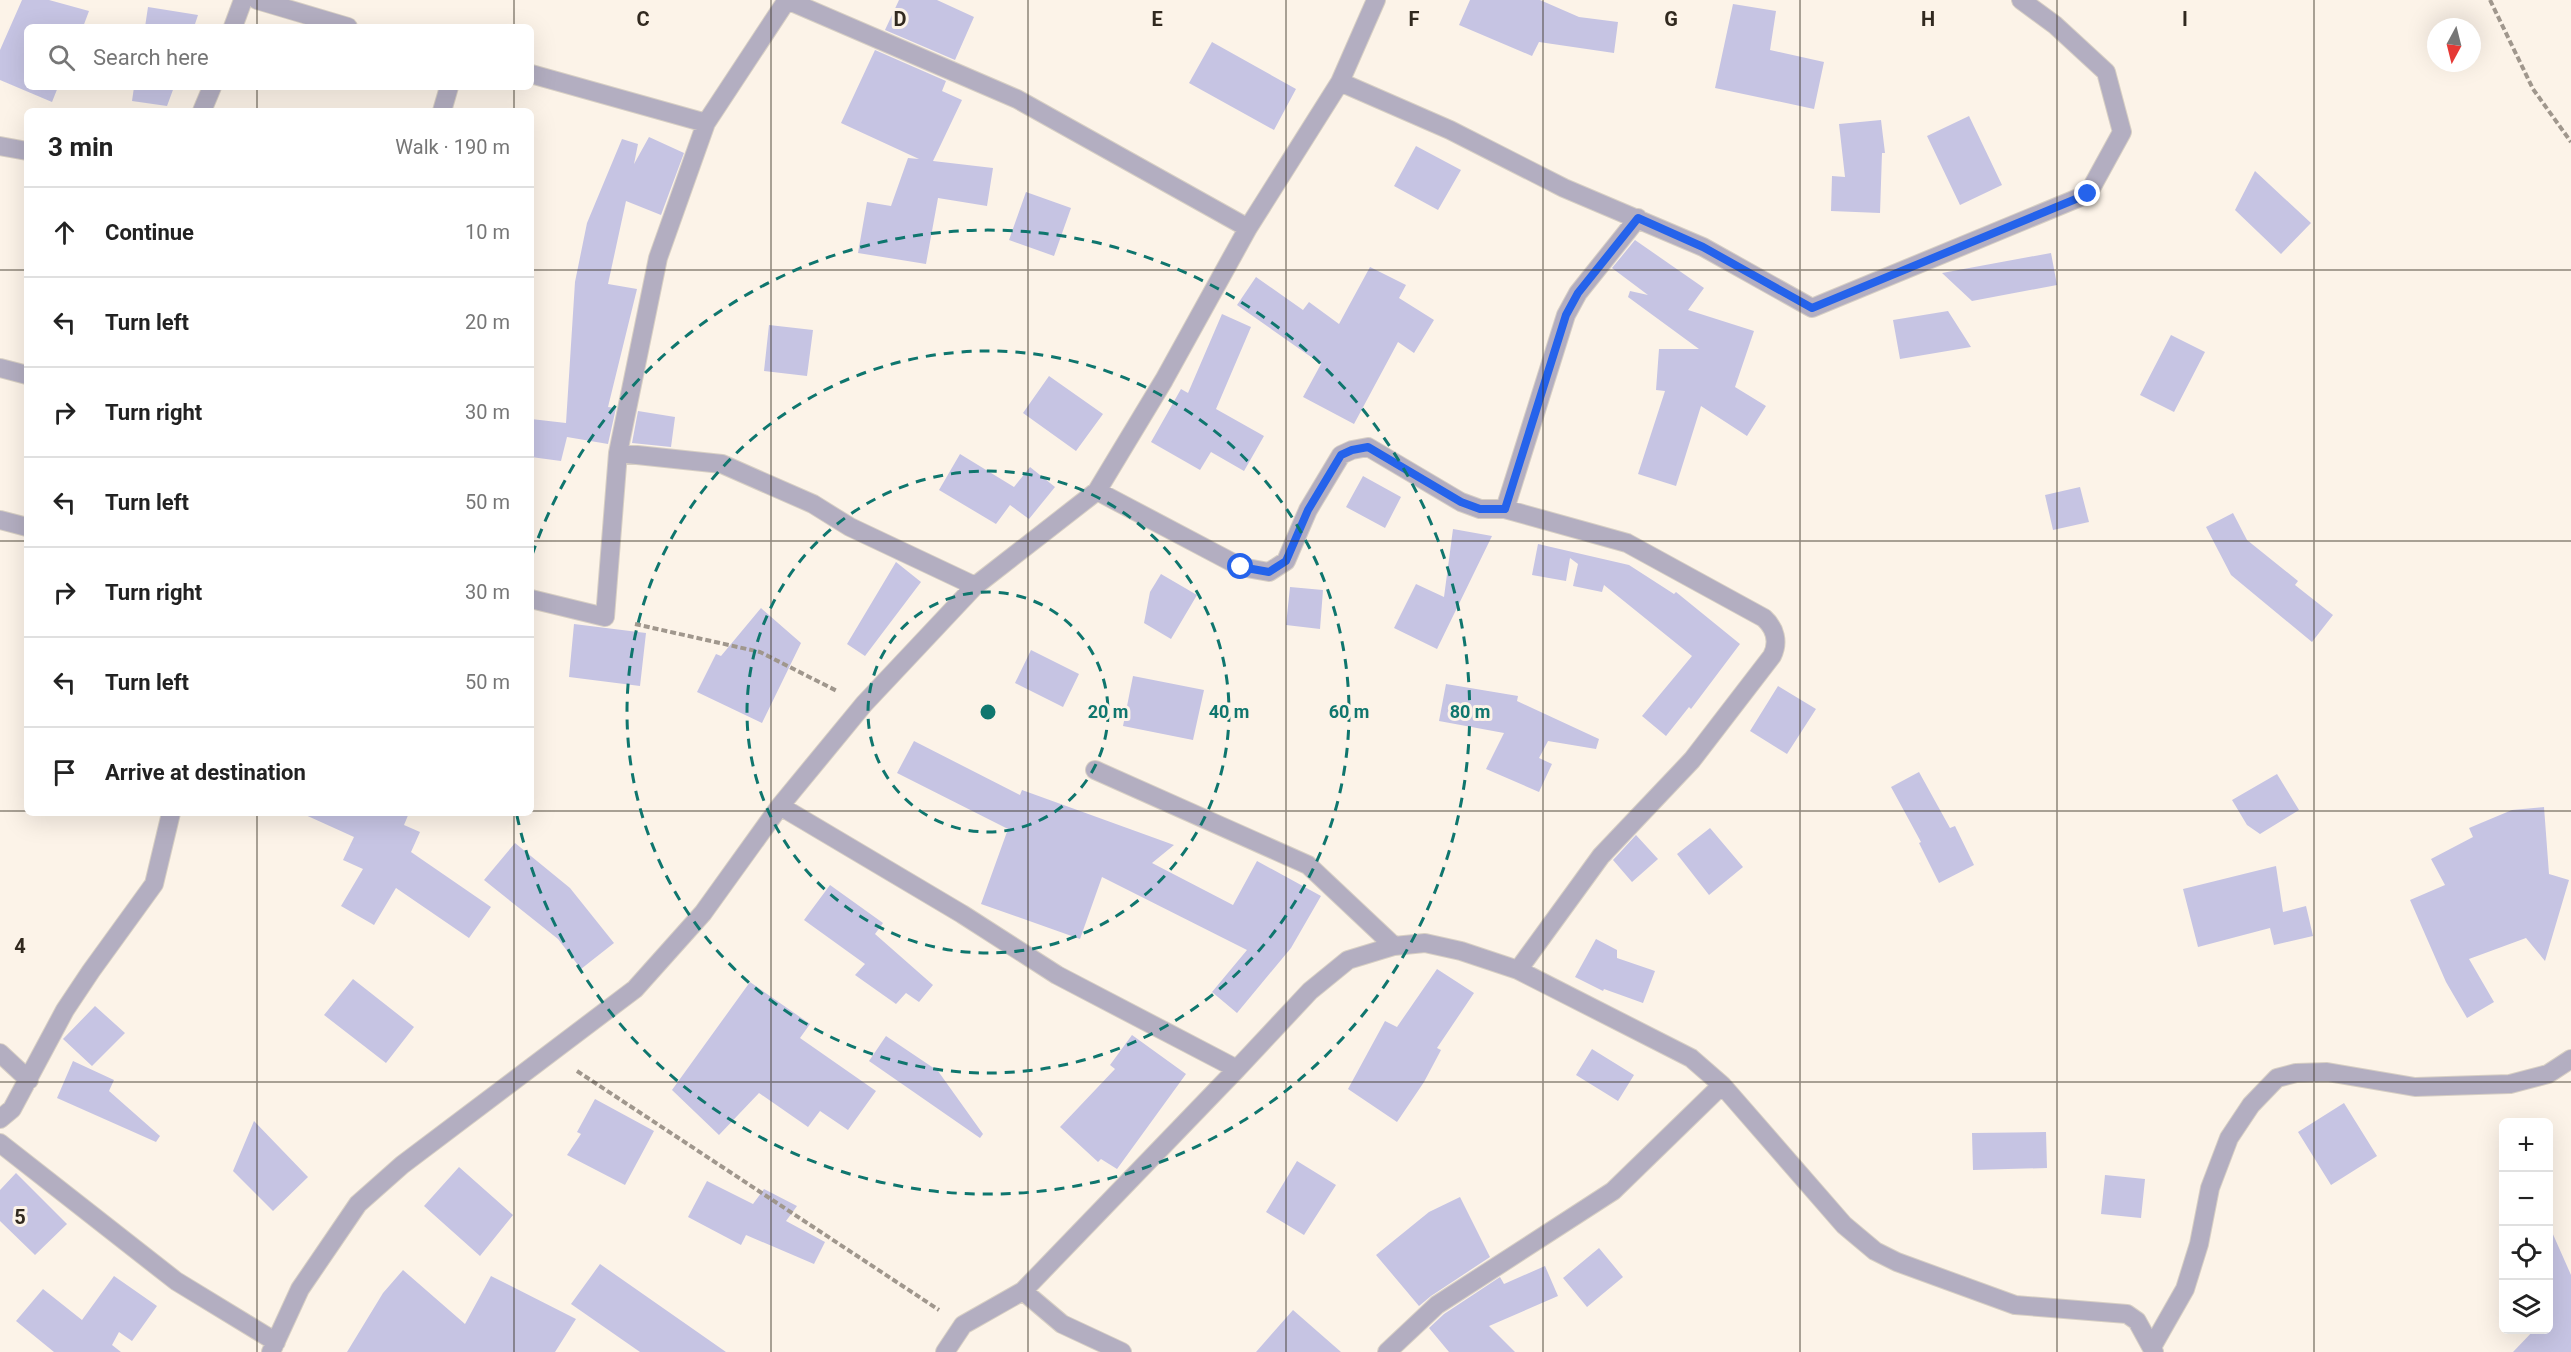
<!DOCTYPE html>
<html lang="en">
<head>
<meta charset="utf-8">
<style>
	:root { --surface:#fff; --page:#f6f6f6; --text:#222; --muted:#767676; --line:#e0e0e0 }
	body { margin:0; font-family:Roboto,sans-serif; background:var(--page); color:var(--text) }
	.controls { position:absolute; right:18px; bottom:18px; display:grid; overflow:hidden; border-radius:9px; box-shadow:0 6px 24px #0002 }
	.controls button { width:54px; height:54px; display:grid; place-items:center; padding:0; border:0; border-bottom:2px solid var(--line); background:var(--surface); color:var(--text); font:30px sans-serif }
	.compass { position:absolute; left:2427px; top:18px; width:54px; height:54px; border-radius:50%; background:var(--surface); box-shadow:0 6px 24px #0002; rotate:187deg }
	.stop { position:absolute; width:18px; height:18px; margin:-14px; border:4px solid #2563eb; border-radius:50%; background:#fff }
	.stop.end { background:#2563eb; border-color:#fff; box-shadow:0 2px 6px #0008 }
	.list { margin:0; padding:0; list-style:none }
	h2 { display:flex; justify-content:space-between; align-items:center; height:78px; margin:0; padding:0 24px; font-size:26px }
	h2 small { font-size:20px; font-weight:400; color:var(--muted) }
	.list li { display:grid; grid-template-columns:39px 1fr auto; gap:18px; align-items:center; box-sizing:border-box; height:90px; padding:0 24px; border-top:2px solid var(--line) }
	.list b { display:block; font-size:22px; white-space:nowrap }
	.list em { font-size:20px; font-style:normal; color:var(--muted) }
	.icon { flex:none; width:33px; height:33px; fill:none; stroke:currentColor; stroke-width:2; stroke-linecap:round; stroke-linejoin:round }
	.map { position:relative; flex:none; width:2571px; height:1352px; overflow:hidden }
	.search { position:absolute; background:var(--surface); box-shadow:0 6px 24px #0002; left:24px; top:24px; width:510px; height:66px; display:flex; align-items:center; gap:15px; box-sizing:border-box; padding:0 21px; border-radius:9px; color:var(--muted); font-size:22px }
	.panel { position:absolute; background:var(--surface); box-shadow:0 6px 24px #0002; left:24px; top:108px; width:510px; height:708px; border-radius:9px }
	.map>svg:first-child { display:block }
	.building { fill:#c6c4e3 }
	.lines { fill:none; stroke-linecap:round; stroke-linejoin:round }
	.street-casing { stroke:#d7cfc4; stroke-width:20 }
	.path { stroke:#a0978d; stroke-width:4; stroke-dasharray:6 3; stroke-linecap:butt }
	.street { stroke:#b3aec1; stroke-width:18 }
	.route { stroke:#2563eb; stroke-width:8 }
	.grid { fill:none; stroke:#31291f; stroke-width:1.5; stroke-opacity:0.55 }
	.ring { fill:none; stroke:#0f766e; stroke-width:3; stroke-dasharray:10 8 }
	.grid-label { font-size:20px; text-anchor:middle; font-weight:bold; fill:#31291f; stroke:#fcf3e8; stroke-width:6; stroke-linejoin:round; paint-order:stroke }
	.centre { fill:#0f766e; stroke:#fcf3e8; stroke-width:3 }
	.ring-label { font-size:18px; text-anchor:middle; font-weight:bold; fill:#0f766e; stroke:#fcf3e8; stroke-width:6; stroke-linejoin:round; paint-order:stroke }
</style>
</head>
<body>
<div class="map">
<svg width="2571" height="1352" viewBox="0 0 2571 1352">
	<rect width="100%" height="100%" fill="#fcf3e8"/>
	<path class="building" d="M22,0H49L89,11L83,27H27V87H58L52,102L0,80V50Z
		M899,0H937L974,17L955,60L885,30Z
		M1470,0H1540L1579,17L1618,22L1614,53L1539,42L1532,56L1459,25Z
		M1733,4L1776,11L1770,50L1824,62L1814,109L1715,88Z
		M148,7L198,15L194,27H145Z
		M1212,42L1296,89L1274,130L1189,83Z
		M875,50L946,81L942,91L962,100L933,161L993,168L987,206L938,198L926,264L858,253L867,202L891,206L908,158L919,159L841,123Z
		M134,87H174L167,106L132,101Z
		M1969,116L2002,185L1960,205L1927,136Z
		M1881,120L1885,153H1882L1880,213L1831,211L1832,176L1845,177L1839,124Z
		M649,137L684,153L661,215L626,201L608,284L637,289L608,407L616,408L608,444L567,437L561,461L531,457V419L566,423L575,282L587,223L622,139L638,144L634,164Z
		M1416,146L1461,170L1438,210L1394,186Z
		M2255,171L2311,223L2281,254L2235,210Z
		M1026,192L1071,208L1054,256L1009,240Z
		M1635,240L1704,288L1688,310L1754,331L1735,387L1766,406L1747,436L1701,406L1676,486L1638,474L1665,391L1656,390L1659,349H1699L1628,297L1630,291L1648,295L1612,268Z
		M2051,253L2057,285L1972,301L1942,273Z
		M1370,267L1406,285L1399,298L1434,320L1414,353L1398,342L1354,424L1303,397L1321,364L1237,305L1256,277L1303,310L1309,302L1339,324Z
		M1948,311L1971,347L1900,359L1893,320Z
		M1222,314L1251,327L1216,409L1264,436L1244,471L1211,452L1200,470L1151,442L1181,389L1188,393Z
		M769,325L813,330L807,376L764,371Z
		M2171,335L2205,352L2174,412L2140,395Z
		M1049,376L1103,414L1076,451L1023,413Z
		M638,411L675,417L671,447L632,443Z
		M960,454L1014,487L1030,467L1055,487L1029,519L1010,505L996,524L939,490Z
		M1363,476L1401,497L1385,528L1346,507Z
		M2080,487L2089,522L2053,530L2045,495Z
		M2233,513L2247,540L2298,581L2295,585L2333,615L2312,642L2231,575L2206,527Z
		M1453,529L1492,536L1437,649L1394,628L1416,584L1444,597Z
		M1538,544L1629,565L1674,594L1676,592L1740,644L1691,709L1689,707L1666,736L1642,716L1692,656L1604,585L1602,592L1573,586L1578,564L1570,558L1566,581L1532,575Z
		M896,562L921,582L865,656L847,644Z
		M1161,574L1197,595L1171,639L1144,623L1150,592Z
		M1290,587L1323,590L1320,629L1286,625Z
		M761,608L801,643L762,723L697,692L716,654L721,656Z
		M574,624L646,633L640,686L569,677Z
		M1031,650L1079,674L1063,707L1015,683Z
		M1133,676L1204,690L1193,740L1123,726Z
		M1446,684L1518,696L1517,701L1599,739L1596,749L1548,741L1539,758L1552,764L1539,792L1486,769L1504,733L1439,721Z
		M1778,686L1816,709L1787,754L1750,731Z
		M914,741L1020,795L1022,790L1174,845L1152,863L1233,905L1257,861L1321,896L1291,948L1237,1013L1212,992L1247,950L1102,877L1080,939L981,904L1008,829L897,773Z
		M1919,772L1950,828L1955,826L1974,865L1939,883L1919,843L1921,842L1891,787Z
		M2277,774L2299,810L2260,834L2247,825L2232,800Z
		M2544,807L2549,874L2569,880L2545,961L2526,938L2469,959L2494,1002L2467,1018L2446,982L2410,900L2445,885L2431,859L2473,837L2469,828L2512,810Z
		M301,813H409L404,825L420,832L411,852L491,907L469,938L396,888L374,925L341,906L363,869L343,860L354,837Z
		M1710,828L1743,867L1709,895L1677,854Z
		M1636,835L1658,859L1632,882L1613,860Z
		M515,843L570,888L614,943L581,969L558,939L484,880Z
		M2276,866L2283,912L2306,906L2313,936L2274,945L2270,928L2198,947L2183,889Z
		M830,885L883,923L875,934L933,985L919,1002L906,993L896,1004L855,975L865,964L804,920Z
		M1596,939L1617,950V958L1655,971L1643,1003L1604,989L1603,991L1575,977Z
		M1437,969L1474,993L1437,1048L1441,1050L1424,1082L1397,1122L1348,1089L1385,1021L1397,1027Z
		M353,979L414,1027L386,1063L324,1015Z
		M750,982L810,1024L800,1038L876,1091L848,1130L820,1111L808,1127L759,1093L719,1135L672,1090Z
		M95,1006L125,1033L92,1066L63,1039Z
		M1132,1035L1186,1074L1117,1169L1101,1159L1098,1162L1060,1127L1115,1069L1110,1065Z
		M886,1036L938,1071L983,1134L980,1138L869,1061Z
		M1592,1049L1634,1075L1618,1101L1576,1075Z
		M73,1061L114,1080L109,1091L160,1136L156,1142L57,1098Z
		M595,1099L654,1131L625,1185L567,1155L581,1134L577,1132Z
		M2344,1103L2377,1156L2331,1185L2298,1132Z
		M254,1121L308,1177L273,1211L233,1171Z
		M2046,1132L2047,1168L1973,1170L1972,1133Z
		M1297,1161L1336,1185L1304,1235L1266,1212Z
		M459,1167L513,1215L480,1256L424,1206Z
		M16,1173L67,1224L35,1255L0,1221V1190Z
		M2105,1175L2145,1179L2141,1218L2101,1214Z
		M707,1181L753,1204L764,1189L797,1206L786,1221L825,1242L814,1264L746,1235L741,1245L688,1217Z
		M1460,1197L1490,1257L1431,1296L1419,1306L1376,1255L1429,1212Z
		M2548,1223L2571,1275V1352H2513L2535,1329H2548V1315L2551,1312L2548,1306Z
		M1599,1248L1623,1277L1587,1307L1563,1278Z
		M600,1264L726,1352H640L571,1304Z
		M1545,1266L1558,1296L1489,1326L1515,1352H1449L1429,1328L1444,1314L1500,1277L1504,1284Z
		M403,1270L465,1324L491,1276L576,1319L555,1352H347L383,1293Z
		M114,1276L157,1306L132,1341L119,1332L112,1345L121,1352H54L16,1321L43,1289L82,1320Z
		M1293,1310L1341,1352H1256Z"/>
	<g class="lines">
		<g class="street-casing">
			<path id="street" d="M257,0L348,27
				M787,0L1017,99L1248,228
				M233,27L243,0
				M531,74L706,123
				M1340,82L1450,130L1564,188L1703,247L1812,308L2088,194L2122,132L2106,72L2055,25L2021,0
				M202,111L212,87
				M442,111L449,87
				M0,146L27,151
				M0,368L27,375
				M618,453L722,464L813,504L850,527L975,586
				M1097,491L1241,567L1269,572L1286,561L1308,510L1341,455L1352,450L1368,447L1461,502L1480,509H1505L1566,315L1578,293L1638,218
				M1505,509L1627,543L1764,618C1775,628 1779,642 1772,656L1692,760L1601,856L1518,970
				M0,520L27,527
				M531,599L605,617L618,453L658,258L706,123L787,0
				M1095,770L1308,865L1394,946
				M780,806L962,914L1057,975L1237,1069L1310,991L1348,960L1394,946L1425,943L1461,951L1518,970L1691,1058L1722,1085L1844,1225L1875,1251L1897,1262L2015,1305L2127,1314L2137,1321L2154,1352
				M0,1053L29,1080
				M0,1119L12,1109L65,1010L91,971L154,884L171,813
				M0,1143L176,1281L276,1342
				M1023,1291L1062,1324L1122,1352
				M2152,1347L2185,1289L2199,1244L2210,1188L2229,1138L2251,1105L2277,1078L2296,1073L2327,1072L2415,1087L2510,1084L2548,1074L2571,1059
				M271,1352L300,1289L358,1204L402,1165L635,989L703,913L780,806L864,704L975,586L1097,491L1164,380L1248,228L1340,82L1376,0
				M945,1352L963,1325L1023,1291L1237,1069
				M1387,1352L1437,1305L1613,1191L1722,1085"/>
		</g>
		<path class="path" d="M2490,0L2533,89L2571,142
			M635,624L760,652L837,691
			M577,1071L939,1310"/>
		<use href="#street" class="street"/>
	</g>
	<g class="lines">
		<path class="route" d="M1241,567L1269,572L1286,561L1308,510L1341,455L1352,450L1368,447L1461,502L1480,509H1505L1566,315L1578,293L1638,218L1703,247L1812,308L2088,194"/>
	</g>
	<path class="grid" d="M257,0V27M514,0V27M771,0V1352M1028,0V1352M1286,0V1352M1543,0V1352M1800,0V1352M2057,0V1352M2314,0V1352M257,87V111M514,87V111M0,270H27M531,270H2571M0,541H27M531,541H2571M0,811H27M531,811H2571M257,813V1352M514,813V1352M0,1082H2571"/>
	<g class="ring">
		<circle cx="988" cy="712" r="120"/>
		<circle cx="988" cy="712" r="241"/>
		<circle cx="988" cy="712" r="361"/>
		<path d="M532 555A482 482 0 1 1 517 816"/>
	</g>
	<g class="grid-label">
		<text x="643" y="26">C</text>
		<text x="900" y="26">D</text>
		<text x="1157" y="26">E</text>
		<text x="1414" y="26">F</text>
		<text x="1671" y="26">G</text>
		<text x="1928" y="26">H</text>
		<text x="2185" y="26">I</text>
		<text x="20" y="953">4</text>
		<text x="20" y="1224">5</text>
	</g>
	<circle cx="988" cy="712" r="9" class="centre"/>
	<g class="ring-label">
		<text x="1108" y="718">20 m</text>
		<text x="1229" y="718">40 m</text>
		<text x="1349" y="718">60 m</text>
		<text x="1470" y="718">80 m</text>
	</g>
</svg>
<div class="controls">
<button>+</button>
<button>−</button>
<button><svg class="icon" aria-label="locate" viewBox="0 0 24 24"><circle cx="12" cy="12" r="6"/><path d="M12 2v4M12 18v4M2 12h4M18 12h4"/></svg></button>
<button><svg class="icon" aria-label="layers" viewBox="0 0 24 24"><path d="M12 4l9 5-9 5-9-5zM3 14l9 5 9-5"/></svg></button>
</div>
<svg class="compass" viewBox="-18 -18 36 36"><path d="M0-13l5 13h-10z" fill="#e53935"/><path d="M0 13l5-13h-10z" fill="#767676"/></svg>
<div class="stop" style="left:1241px;top:567px"></div>
<div class="stop end" style="left:2088px;top:194px"></div>
<div class="search"><svg class="icon" aria-label="search" viewBox="0 0 24 24"><circle cx="10" cy="10" r="6"/><path d="M15 15l6 6"/></svg>Search here</div>
<section class="panel">
<h2>3 min<small>Walk · 190 m</small></h2>
<ul class="list">
<li><svg class="icon" aria-label="ahead" viewBox="0 0 24 24"><path d="M12 20V5M6 11l6-6 6 6"/></svg><div><b>Continue</b></div><em>10 m</em></li>
<li><svg class="icon" aria-label="left" viewBox="0 0 24 24"><path d="M17 20v-9H6M10 6l-5 5 5 5"/></svg><div><b>Turn left</b></div><em>20 m</em></li>
<li><svg class="icon" aria-label="right" viewBox="0 0 24 24"><path d="M7 20v-9h11M14 6l5 5-5 5"/></svg><div><b>Turn right</b></div><em>30 m</em></li>
<li><svg class="icon" aria-label="left" viewBox="0 0 24 24"><path d="M17 20v-9H6M10 6l-5 5 5 5"/></svg><div><b>Turn left</b></div><em>50 m</em></li>
<li><svg class="icon" aria-label="right" viewBox="0 0 24 24"><path d="M7 20v-9h11M14 6l5 5-5 5"/></svg><div><b>Turn right</b></div><em>30 m</em></li>
<li><svg class="icon" aria-label="left" viewBox="0 0 24 24"><path d="M17 20v-9H6M10 6l-5 5 5 5"/></svg><div><b>Turn left</b></div><em>50 m</em></li>
<li><svg class="icon" aria-label="arrive" viewBox="0 0 24 24"><path d="M6 21V4h12l-3 4 3 4H6"/></svg><div><b>Arrive at destination</b></div></li>
</ul>
</section>
</div>
</body>
</html>
